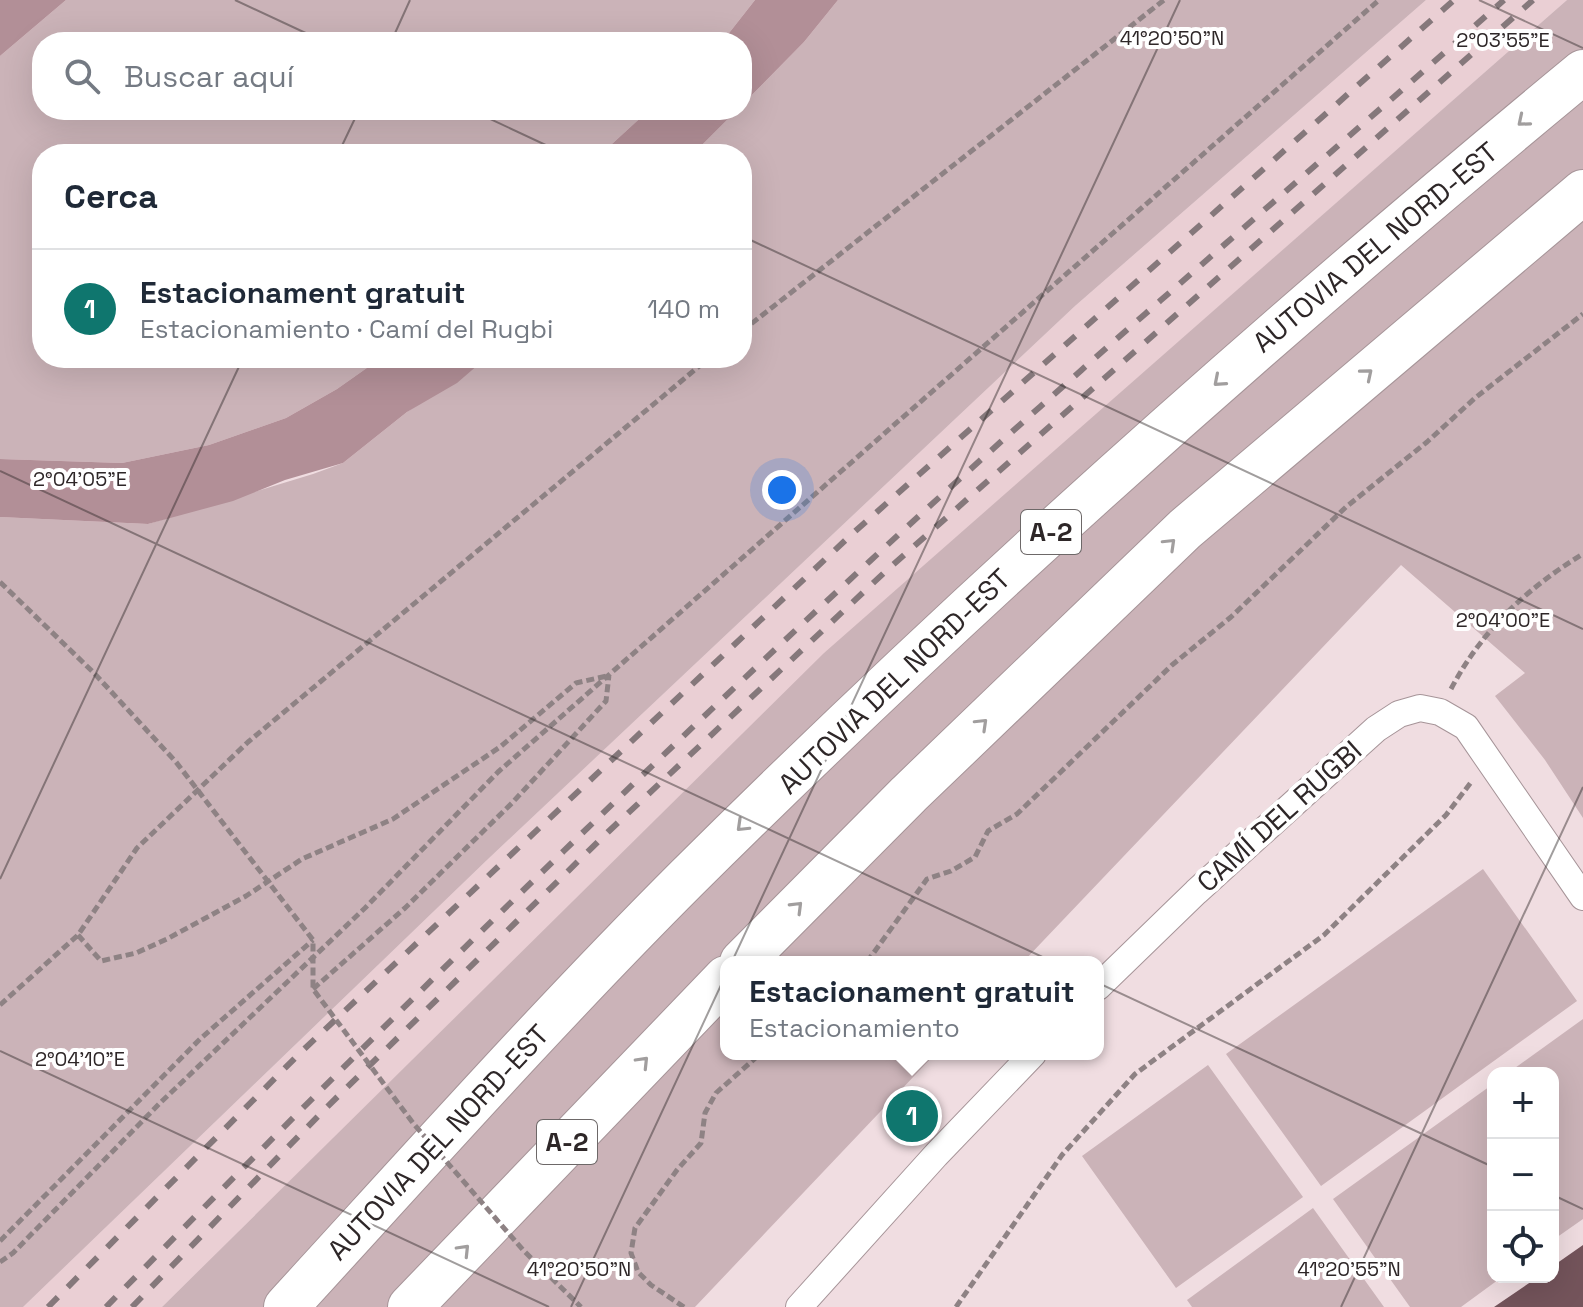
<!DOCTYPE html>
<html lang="es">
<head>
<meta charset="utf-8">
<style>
	:root { --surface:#fff; --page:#f6f6f7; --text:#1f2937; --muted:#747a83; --line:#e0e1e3; --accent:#0f766e }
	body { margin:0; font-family:"Space Grotesk",sans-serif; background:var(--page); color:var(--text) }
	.controls { position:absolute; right:24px; bottom:24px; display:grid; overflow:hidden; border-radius:16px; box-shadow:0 8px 32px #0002 }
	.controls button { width:72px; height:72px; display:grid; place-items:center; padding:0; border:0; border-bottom:2px solid var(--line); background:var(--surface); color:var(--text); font:40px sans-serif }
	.you { position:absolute; left:782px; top:490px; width:28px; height:28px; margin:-20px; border:6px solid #fff; border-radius:50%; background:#1a73e8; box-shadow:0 0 0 12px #1a73e833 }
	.badge { display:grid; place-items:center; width:52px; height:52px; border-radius:50%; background:var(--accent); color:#fff; font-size:26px; font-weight:700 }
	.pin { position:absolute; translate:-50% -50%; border:4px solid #fff; box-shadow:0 2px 8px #0006 }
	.popup { position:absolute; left:720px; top:956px; width:384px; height:104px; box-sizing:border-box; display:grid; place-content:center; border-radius:16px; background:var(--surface); filter:drop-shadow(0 2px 6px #0005); font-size:26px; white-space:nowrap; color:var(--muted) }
	.popup b { font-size:30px; color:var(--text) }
	.popup::after { content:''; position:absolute; left:50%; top:100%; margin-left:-16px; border:16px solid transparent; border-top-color:var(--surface) }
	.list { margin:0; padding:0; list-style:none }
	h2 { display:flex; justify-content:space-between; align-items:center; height:104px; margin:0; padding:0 32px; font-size:34px }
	h2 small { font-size:26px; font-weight:400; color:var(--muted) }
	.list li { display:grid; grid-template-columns:52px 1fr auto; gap:24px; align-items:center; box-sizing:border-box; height:120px; padding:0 32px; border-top:2px solid var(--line) }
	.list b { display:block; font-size:30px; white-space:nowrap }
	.list p { margin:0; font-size:26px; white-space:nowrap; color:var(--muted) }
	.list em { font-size:26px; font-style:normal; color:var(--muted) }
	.icon { flex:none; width:44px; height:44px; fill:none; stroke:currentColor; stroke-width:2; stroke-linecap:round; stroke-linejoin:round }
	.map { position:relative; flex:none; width:1583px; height:1307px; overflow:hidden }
	.search { position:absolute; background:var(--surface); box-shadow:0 8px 32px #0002; left:32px; top:32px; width:720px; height:88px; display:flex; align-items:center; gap:20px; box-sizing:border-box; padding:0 28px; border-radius:32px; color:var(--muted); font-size:30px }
	.panel { position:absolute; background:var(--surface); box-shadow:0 8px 32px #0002; left:32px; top:144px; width:720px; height:224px; border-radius:32px }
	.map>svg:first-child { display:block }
	.built { fill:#eacfd4 }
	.green { fill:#cbb3b8 }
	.water { fill:#b28f97 }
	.building { fill:#74545b }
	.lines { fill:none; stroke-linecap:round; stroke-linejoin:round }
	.minor-casing { stroke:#a69498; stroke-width:28 }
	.motorway-casing { stroke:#a69498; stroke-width:46 }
	.path { stroke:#8e8284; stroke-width:5; stroke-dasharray:8 4; stroke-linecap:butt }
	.minor { stroke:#fff; stroke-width:26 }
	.motorway { stroke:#fff; stroke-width:44 }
	.rail { stroke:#85787b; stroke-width:6; stroke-dasharray:14 14; stroke-linecap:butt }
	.path-bridge { stroke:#8e8284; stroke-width:5; stroke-dasharray:8 4; stroke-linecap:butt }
	.oneway { stroke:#a19e9e }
	.ticks { fill:none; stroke:#2e2728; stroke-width:2; stroke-opacity:0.45 }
	.labels { text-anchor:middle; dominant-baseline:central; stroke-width:8; stroke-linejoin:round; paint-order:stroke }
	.shield { fill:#fff; stroke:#6d6868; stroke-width:2 }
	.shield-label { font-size:26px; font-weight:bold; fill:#2e2728 }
	.street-label { font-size:28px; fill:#2e2728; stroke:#fff }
	.ticks-label { font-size:20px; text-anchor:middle; fill:#2e2728; stroke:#fff; stroke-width:8; stroke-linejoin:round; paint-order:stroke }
</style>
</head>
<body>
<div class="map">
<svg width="1583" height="1307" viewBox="0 0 1583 1307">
	<rect width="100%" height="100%" fill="#f0dde1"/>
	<path class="built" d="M1426,0H1567L824,654L162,1307H23L487,860L1075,306Z"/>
	<path class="green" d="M66,0H755L722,42H42V110H649L601,154H42V358H381L337,389L286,418L209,445L122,463L0,459V56Z
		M838,0H1426L1075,306L487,860L23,1307H0V517L148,524L313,474L343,463L407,412L486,358H742V154H693L737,110H742V105L804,42Z
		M1567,0H1583V818L1545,760L1495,696L1525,673L1401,565L1023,962H726V1054H935L695,1307H162L824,653Z
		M1483,869L1577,1001L1321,1186L1226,1054Z
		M1583,1019V1219L1553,1240V1073H1508Z
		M1208,1065L1303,1197L1176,1288L1082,1156Z
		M1493,1084V1277H1502L1461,1307H1410L1333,1199Z
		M1313,1208L1384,1307H1192L1187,1300Z"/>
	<path class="water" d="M0,0H66L0,56Z
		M755,0H838L804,42L742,105V42H722Z
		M649,110H737L693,154H601Z
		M381,358H486L457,383L407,412L343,463L285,480L233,501L148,524L0,517V459L122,463L209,445L286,418L337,389Z"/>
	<path class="building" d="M1583,1245V1307H1494L1538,1277H1553V1266Z"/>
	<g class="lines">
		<g class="minor-casing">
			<path id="minor" d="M1098,987L1196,892L1376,729L1399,714L1420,708L1440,712L1466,727L1583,897
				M799,1307L936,1155L1033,1054"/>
		</g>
		<g class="motorway-casing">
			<path id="motorway" d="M742,962L909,794L1185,529L1583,192
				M286,1307C418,1163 548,1017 686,879C972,595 1273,328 1583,72
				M410,1307L726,978"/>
		</g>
		<path class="path" d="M742,331L1164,0
			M1451,689C1482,630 1527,588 1583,554
			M78,935L101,961L136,953L167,939L246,896L302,859L393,819L500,747L576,683L607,676
			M867,962L927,879L951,871L975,857L988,831L1017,814L1172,665L1231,617L1346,507L1427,442L1475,398L1583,314
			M313,989L405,908L512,803L606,701L609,675
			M0,1005L78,935L137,848L248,742L709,358
			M0,1241L200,1039L313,940
			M0,1262L13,1253L160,1103L365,908L498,772L1379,0
			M684,1307L651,1285L638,1272L631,1253L635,1228L677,1170L701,1143L705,1113L716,1093L760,1054
			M956,1307L1062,1155L1135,1074L1324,935L1446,815L1472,781"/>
		<use href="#minor" class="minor"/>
		<use href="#motorway" class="motorway"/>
		<path class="rail" d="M48,1307L300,1053L852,534L1454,0
			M106,1307C355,1053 608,803 870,561C1077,369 1293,187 1504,0
			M132,1307L326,1108L608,832L887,570L1533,0"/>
		<path class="path-bridge" d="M0,582L94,673L176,762L313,940V989L413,1123L523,1250L581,1307"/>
	</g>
	<defs><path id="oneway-chevron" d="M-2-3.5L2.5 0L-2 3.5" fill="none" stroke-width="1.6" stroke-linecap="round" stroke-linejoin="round" transform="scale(2)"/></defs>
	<g class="oneway">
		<use href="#oneway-chevron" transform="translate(1523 121) rotate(140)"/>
		<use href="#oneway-chevron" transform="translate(1367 374) rotate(-40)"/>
		<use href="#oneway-chevron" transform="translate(1219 381) rotate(139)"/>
		<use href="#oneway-chevron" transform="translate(1170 544) rotate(-44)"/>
		<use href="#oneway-chevron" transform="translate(982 724) rotate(-44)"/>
		<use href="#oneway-chevron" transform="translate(742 826) rotate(136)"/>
		<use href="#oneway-chevron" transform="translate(797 907) rotate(-45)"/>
		<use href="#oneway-chevron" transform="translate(643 1062) rotate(-46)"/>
		<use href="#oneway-chevron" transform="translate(464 1250) rotate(-46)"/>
	</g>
	<path class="ticks" d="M235,0L325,42M1479,0L1583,48M391,42L410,0M471,110L565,154M338,154L359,110M742,236L1583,629M0,471L1493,1167M0,879L243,358M0,1051L549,1307M1553,1195L1583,1209M571,1307L1180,0M1341,1307L1583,787"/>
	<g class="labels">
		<g class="shield">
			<rect x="1021" y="510" width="60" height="44" rx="6"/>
			<rect x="537" y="1120" width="60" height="44" rx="6"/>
		</g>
		<g class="shield-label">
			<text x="1051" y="532">A-2</text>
			<text x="567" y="1142">A-2</text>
		</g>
		<g class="street-label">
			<text transform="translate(1375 247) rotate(-40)">AUTOVIA DEL NORD-EST</text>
			<text transform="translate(894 681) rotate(-44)">AUTOVIA DEL NORD-EST</text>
			<text transform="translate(1279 816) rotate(-42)">CAMÍ DEL RUGBI</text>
			<text transform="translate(438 1142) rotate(-47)">AUTOVIA DEL NORD-EST</text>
		</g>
	</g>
	<g class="ticks-label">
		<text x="1172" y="45">41°20'50"N</text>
		<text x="1503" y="47">2°03'55"E</text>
		<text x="80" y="486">2°04'05"E</text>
		<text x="1503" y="627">2°04'00"E</text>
		<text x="80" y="1066">2°04'10"E</text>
		<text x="579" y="1276">41°20'50"N</text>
		<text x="1349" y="1276">41°20'55"N</text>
	</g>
</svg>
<div class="controls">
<button>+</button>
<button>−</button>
<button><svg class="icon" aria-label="locate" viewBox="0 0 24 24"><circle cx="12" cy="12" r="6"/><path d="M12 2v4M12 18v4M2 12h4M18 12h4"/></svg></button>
</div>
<div class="you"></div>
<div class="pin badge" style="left:912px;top:1116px">1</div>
<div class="popup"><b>Estacionament gratuit</b>Estacionamiento</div>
<div class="search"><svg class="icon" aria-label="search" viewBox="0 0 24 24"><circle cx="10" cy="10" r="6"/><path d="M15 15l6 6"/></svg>Buscar aquí</div>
<section class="panel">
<h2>Cerca<small></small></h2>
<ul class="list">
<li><span class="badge">1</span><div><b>Estacionament gratuit</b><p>Estacionamiento · Camí del Rugbi</p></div><em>140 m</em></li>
</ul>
</section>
</div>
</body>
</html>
